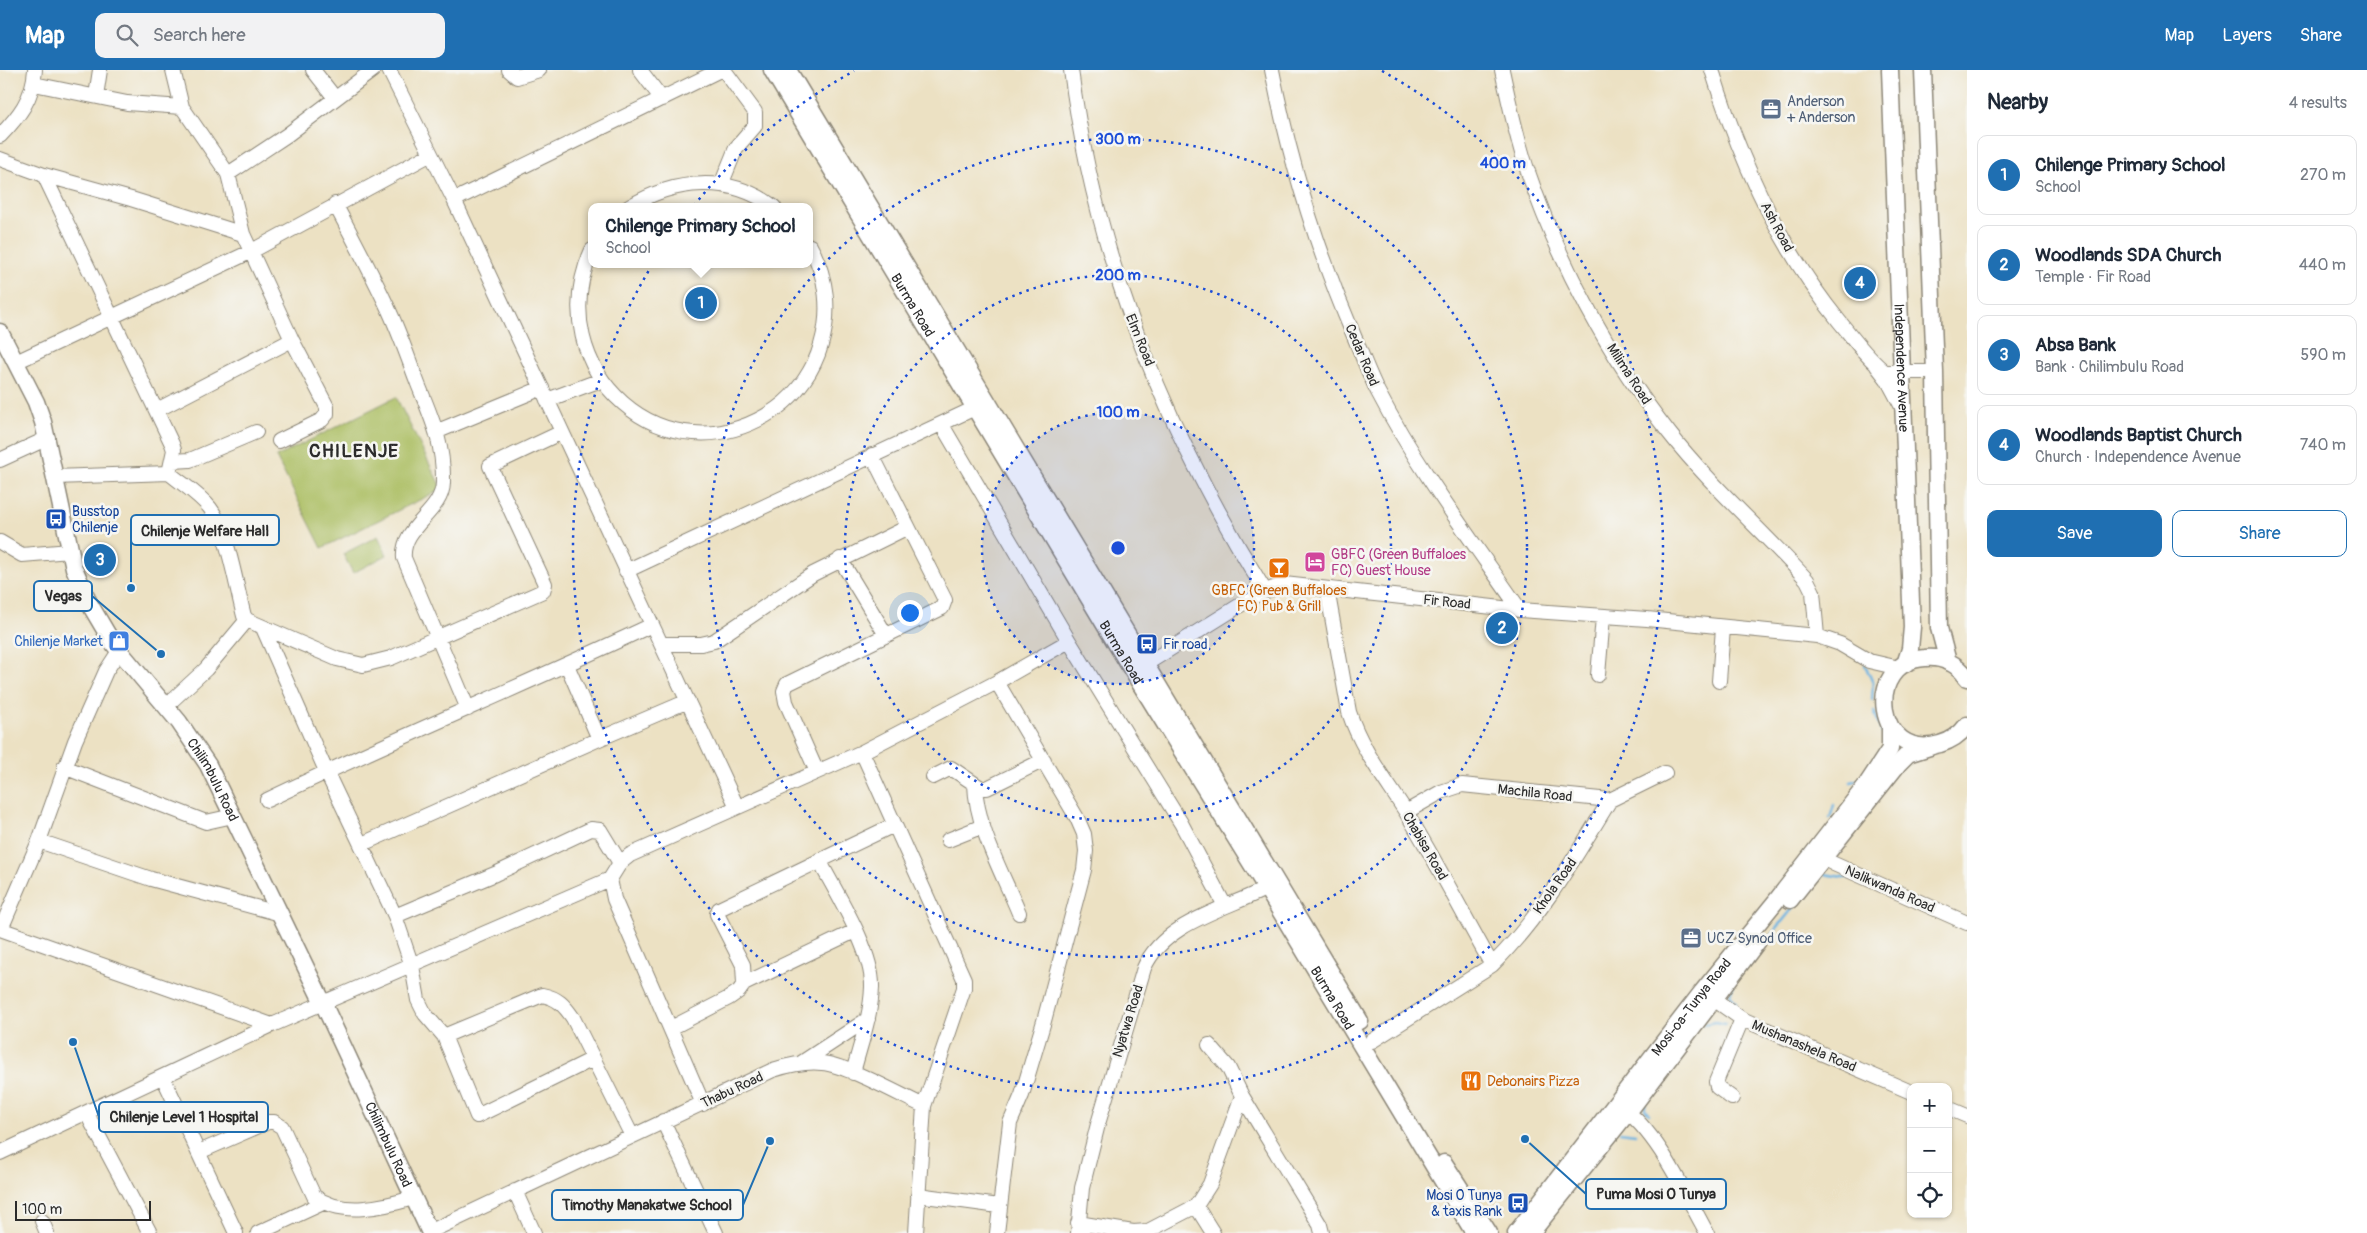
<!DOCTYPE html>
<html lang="en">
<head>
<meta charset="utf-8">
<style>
	:root { --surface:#fff; --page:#f2f2f3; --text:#1f2937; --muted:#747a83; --line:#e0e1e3; --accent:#1f6fb2 }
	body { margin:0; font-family:Pangolin,sans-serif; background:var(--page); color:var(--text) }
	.controls { position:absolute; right:15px; bottom:15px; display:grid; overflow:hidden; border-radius:10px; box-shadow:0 1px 4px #0004 }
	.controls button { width:45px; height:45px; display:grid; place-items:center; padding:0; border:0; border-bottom:1px solid var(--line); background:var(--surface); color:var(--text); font:25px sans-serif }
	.scale { position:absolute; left:15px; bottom:12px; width:136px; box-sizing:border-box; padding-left:5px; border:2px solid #2b2b2b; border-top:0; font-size:14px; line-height:18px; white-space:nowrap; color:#2b2b2b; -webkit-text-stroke:4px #f6f6f2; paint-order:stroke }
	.you { position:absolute; left:909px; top:542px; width:18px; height:18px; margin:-12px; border:4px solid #fff; border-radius:50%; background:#1a73e8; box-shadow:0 0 0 8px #1a73e833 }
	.badge { display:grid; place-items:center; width:32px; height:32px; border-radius:50%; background:var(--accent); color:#fff; font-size:16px; font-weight:700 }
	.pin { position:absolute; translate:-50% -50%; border:2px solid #fff; box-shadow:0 1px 5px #0006 }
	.popup { position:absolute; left:588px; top:133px; width:225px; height:65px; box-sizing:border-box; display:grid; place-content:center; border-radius:10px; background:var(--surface); filter:drop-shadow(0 1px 4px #0005); font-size:16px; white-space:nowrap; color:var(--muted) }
	.popup b { font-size:19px; color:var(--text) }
	.popup::after { content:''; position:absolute; left:50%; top:100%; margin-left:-10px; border:10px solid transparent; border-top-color:var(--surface) }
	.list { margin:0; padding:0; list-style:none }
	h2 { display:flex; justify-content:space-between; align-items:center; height:65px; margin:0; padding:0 20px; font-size:21px }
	h2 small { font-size:16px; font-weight:400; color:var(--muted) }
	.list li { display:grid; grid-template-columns:32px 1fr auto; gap:15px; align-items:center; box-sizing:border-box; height:80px; margin:0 10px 10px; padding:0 10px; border:1px solid var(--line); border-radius:10px }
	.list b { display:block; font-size:19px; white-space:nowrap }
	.list p { margin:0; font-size:16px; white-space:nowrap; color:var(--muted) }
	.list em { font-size:16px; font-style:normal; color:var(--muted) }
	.actions { display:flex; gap:10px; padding:15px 20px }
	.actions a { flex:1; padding:11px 0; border:1px solid var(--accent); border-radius:10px; text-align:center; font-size:18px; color:var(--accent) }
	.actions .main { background:var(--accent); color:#fff }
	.icon { flex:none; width:28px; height:28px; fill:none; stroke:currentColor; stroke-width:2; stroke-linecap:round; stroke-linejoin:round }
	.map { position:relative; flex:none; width:1967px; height:1163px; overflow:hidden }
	header { display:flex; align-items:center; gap:30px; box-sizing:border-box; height:70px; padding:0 25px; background:var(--accent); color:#fff }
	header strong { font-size:24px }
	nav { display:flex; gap:28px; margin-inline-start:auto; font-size:18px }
	.search { width:350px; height:45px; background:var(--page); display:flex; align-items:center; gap:12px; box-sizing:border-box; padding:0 18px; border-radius:10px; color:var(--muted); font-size:19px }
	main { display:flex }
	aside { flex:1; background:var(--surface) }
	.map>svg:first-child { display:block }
	.green { fill:#aabd60; stroke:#6a7446 }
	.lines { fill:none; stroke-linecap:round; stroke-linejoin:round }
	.stream { stroke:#6bb4e3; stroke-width:2.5 }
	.minor-casing { stroke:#8c8677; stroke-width:16 }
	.major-casing { stroke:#8c8677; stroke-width:19 }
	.minor { stroke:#fff; stroke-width:14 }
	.major { stroke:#fff; stroke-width:16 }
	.ring { fill:none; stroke:#1d4ed8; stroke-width:2.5; stroke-dasharray:2.5 5 }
	.labels { text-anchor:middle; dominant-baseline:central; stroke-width:5; stroke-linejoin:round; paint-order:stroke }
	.service-label { font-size:14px; fill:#4e5e75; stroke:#f6f6f2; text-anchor:start }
	.street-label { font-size:14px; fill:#2b2b2b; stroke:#f6f6f2 }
	.transit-label { font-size:14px; fill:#164399; stroke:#f6f6f2; text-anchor:start }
	.hotel-label { font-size:14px; fill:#b23c85; stroke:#f6f6f2; text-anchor:start }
	.food-label { font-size:14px; fill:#c56008; stroke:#f6f6f2 }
	.shop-label { font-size:14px; fill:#366cbe; stroke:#f6f6f2; text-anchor:end }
	.district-label { font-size:19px; font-weight:bold; letter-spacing:1px; fill:#2b2b2b; stroke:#f6f6f2 }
	.centre { fill:#1d4ed8; stroke:#f6f6f2; stroke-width:2.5 }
	.ring-label { font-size:15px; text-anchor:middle; font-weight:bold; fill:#1d4ed8; stroke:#f6f6f2; stroke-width:5; stroke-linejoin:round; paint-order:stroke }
	.leader { fill:none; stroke:#1f6fb2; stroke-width:2 }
	.callout-dot { fill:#1f6fb2; stroke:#f6f6f2; stroke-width:2 }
	.callout { fill:#f6f6f2; stroke:#1f6fb2; stroke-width:2 }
	.callout-label { font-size:15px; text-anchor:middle; font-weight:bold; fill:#2b2b2b }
</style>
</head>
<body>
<header>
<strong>Map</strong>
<div class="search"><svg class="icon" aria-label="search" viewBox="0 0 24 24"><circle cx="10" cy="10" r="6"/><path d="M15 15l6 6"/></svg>Search here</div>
<nav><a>Map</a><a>Layers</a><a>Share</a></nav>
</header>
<main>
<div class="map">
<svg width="1967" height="1163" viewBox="0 0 1967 1163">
	<rect width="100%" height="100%" fill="#f6f6f2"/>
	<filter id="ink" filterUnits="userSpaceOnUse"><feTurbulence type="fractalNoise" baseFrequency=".02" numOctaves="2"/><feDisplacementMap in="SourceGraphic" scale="10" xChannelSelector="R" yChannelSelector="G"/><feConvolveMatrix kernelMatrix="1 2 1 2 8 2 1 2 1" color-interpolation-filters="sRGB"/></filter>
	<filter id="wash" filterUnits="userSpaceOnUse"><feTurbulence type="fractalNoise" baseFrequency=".0096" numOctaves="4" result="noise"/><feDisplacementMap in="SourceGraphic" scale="20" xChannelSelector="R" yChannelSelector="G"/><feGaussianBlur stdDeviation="1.12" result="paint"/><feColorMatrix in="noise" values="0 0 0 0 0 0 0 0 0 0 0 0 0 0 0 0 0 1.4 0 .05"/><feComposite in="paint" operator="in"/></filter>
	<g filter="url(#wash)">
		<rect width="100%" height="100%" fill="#ece1c3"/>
		<path class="green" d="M396,327L442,419L322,478L276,387Z
			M378,466L387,485L353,503L343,484Z"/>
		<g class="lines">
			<path class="stream" d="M1865,595L1873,613L1872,630
				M1874,641L1882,663
				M1851,712L1862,709
				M1830,748L1834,735
				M1810,818L1823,804L1849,808
				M1764,874L1797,833
				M1733,916L1730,924L1736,933
				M1704,954L1716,952L1725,954
				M1645,1031V1039L1649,1044
				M1620,1062L1636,1064"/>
		</g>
	</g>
	<g filter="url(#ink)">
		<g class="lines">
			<g class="minor-casing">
				<path id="minor" d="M173,0L182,37L228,104
					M313,0L335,28
					M389,0L454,130L737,737
					M509,0L517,7L539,0
					M640,0L662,29
					M1071,0C1095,186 1166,362 1265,521
					M1272,0C1290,92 1317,180 1354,266C1362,285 1369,304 1378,322C1418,399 1471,469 1520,540
					M1502,0C1509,33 1516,66 1527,99C1558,191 1609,287 1670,364C1711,416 1762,460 1807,510L1813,522L1817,566
					M1712,0C1740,91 1779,177 1839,251C1854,269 1867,288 1885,302H1935
					M34,14L127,33L182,37
					M96,26L100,0
					M0,66C19,46 33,29 35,0
					M0,89L44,105L131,129L243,164L292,270L327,337V344L322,350L279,371
					M44,105L172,374L174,380L169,403
					M721,115L736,78L755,56V42L724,0
					M454,130L720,0
					M335,134C353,168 371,202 387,236C399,261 408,288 418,314C432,349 444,374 443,413C442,443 401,456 404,488L468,639
					M629,137C674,109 730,104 774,137
					M243,164L228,104L287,65L373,0
					M592,180C538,300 667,415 776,339C797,324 814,300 821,275C831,242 827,206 810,176
					M16,292L250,182L431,84
					M1877,296L1887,309L1902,337
					M547,330L601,310
					M157,340L292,270
					M942,355L1069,571L1181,753L1225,836
					M438,361L542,318
					M0,390L48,368
					M173,391L190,390L256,362
					M55,407L169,403C182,414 199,424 210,438C228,461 236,516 244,546L247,550L337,589L363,595L391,588L543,521L545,514L490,396L562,362
					M0,472L22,485L70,481
					M840,489L886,565
					M626,501L975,338
					M1327,519L1349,642C1361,679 1385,709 1406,742C1436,791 1463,844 1492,895
					M263,558L326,701L395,846L412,896L418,930L425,944L444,966L542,925C558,928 564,935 573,948L632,1066
					M661,574H701L714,571L813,504L908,457
					M567,595L599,669L688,631
					M1138,599L1258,524L1284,514L1520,540L1647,549L1817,566L1840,574L1869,591L1899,598
					M1598,605L1603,547
					M1719,611L1723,558
					M166,636L206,599L247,550
					M862,682L964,909V918L924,1036
					M64,697L206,752L233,746
					M817,702L786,632L784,621L787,614L942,538L945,530L872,385
					M933,707L951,698L981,718H987L1044,690
					M975,714C976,757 1003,804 1019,843
					M267,730C394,669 525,615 652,555
					M1406,742L1441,722L1462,715L1610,730L1665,703
					M948,770L983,756
					M39,771L151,809L281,844
					M362,774L599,669
					M1815,784L1834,794L1967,853
					M819,790C836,823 873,880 872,917C871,947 860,975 853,1003
					M395,846L495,804L591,759L600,760L620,793
					M0,859L272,955
					M1,859L39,771L75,671L106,601L119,581
					M744,914L855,861
					M1705,923L1742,949L1911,1022
					M671,958L729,928L739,921L744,914L743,895L717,844L719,839L894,755
					M444,966L477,1046L593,989
					M1372,971L1492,895C1540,848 1575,787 1610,730
					M801,993L868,949
					M163,1007L236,1163
					M1242,1026L1320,1155L1322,1163
					M1732,1028L1717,1017L1716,1012L1742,949
					M703,1034L614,829L610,809L620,793L630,785L862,682L997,612L1069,571
					M1621,1037C1658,1062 1685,1124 1707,1163
					M1948,1038L1967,1046
					M87,1044L150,1163
					M663,1051L716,1163
					M199,1082L268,1052H274L282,1057L314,1126C341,1147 383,1137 413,1128
					M0,1083L272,955L610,809
					M515,1121L534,1163
					M918,1125L999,1136
					M1196,1136L1213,1163
					M42,1151L47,1163
					M1078,1153L1133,1162L1148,1161L1196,1136L1210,1114L1242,1026L1228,997L1209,975
					M429,1162L773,1000C789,995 805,991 822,993C847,995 900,1025 924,1036L916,1163
					M258,1163L323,1133
					M997,1163L1010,1053L1022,1025L1044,951L1084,800L1086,781L1084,764L1077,748L997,612
					M1078,1163L1082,1118L1098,1054L1144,898C1165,850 1232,838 1275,814"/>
			</g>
			<g class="major-casing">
				<g id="major">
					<path id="s1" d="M772,0L1141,615L1267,819L1474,1163"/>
					<path d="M788,0L1360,951"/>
					<path id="s2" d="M1890,0L1912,557L1910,579L1905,594"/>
					<path d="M1923,0L1935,302L1939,558L1948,592"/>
					<path id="s3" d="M0,262L36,332L43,352L74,498L89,533L112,572L179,652L208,695L323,933L430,1163"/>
					<path d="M1967,608C1958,594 1942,586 1925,588C1862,592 1876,693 1940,674C1951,671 1960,665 1967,655"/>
					<path d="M1790,830L1899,693L1908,684L1930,677"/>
					<path d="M1444,1093L1489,1163"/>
					<path id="s4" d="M1516,1163L1702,922L1776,831L1867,714L1890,679V657"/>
					<path d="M1531,1163L1633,1036L1758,871"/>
				</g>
			</g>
			<use href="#minor" class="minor"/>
			<use href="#major" class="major"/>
		</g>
	</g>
	<circle cx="1118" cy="478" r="136" fill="#1d4ed8" fill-opacity=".12"/>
	<g class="ring">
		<circle cx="1118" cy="478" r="136"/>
		<circle cx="1118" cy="478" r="273"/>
		<circle cx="1118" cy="478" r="409"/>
		<path d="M1382 1A545 545 0 1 1 854 1"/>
	</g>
	<defs>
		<g id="office-square" transform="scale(1.125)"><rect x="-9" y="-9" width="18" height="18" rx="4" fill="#5c6f8a" stroke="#f6f6f2"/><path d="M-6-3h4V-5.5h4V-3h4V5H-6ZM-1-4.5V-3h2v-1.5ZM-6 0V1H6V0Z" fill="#fff"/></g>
		<g id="bus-square" transform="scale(1.125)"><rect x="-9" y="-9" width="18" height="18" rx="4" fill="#1a4fb4" stroke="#f6f6f2"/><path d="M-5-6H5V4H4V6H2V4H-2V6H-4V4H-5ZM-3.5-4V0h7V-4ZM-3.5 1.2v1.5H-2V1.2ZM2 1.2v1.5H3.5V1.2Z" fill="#fff"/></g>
		<g id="hotel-square" transform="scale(1.125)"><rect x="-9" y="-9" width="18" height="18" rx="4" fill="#d1479c" stroke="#f6f6f2"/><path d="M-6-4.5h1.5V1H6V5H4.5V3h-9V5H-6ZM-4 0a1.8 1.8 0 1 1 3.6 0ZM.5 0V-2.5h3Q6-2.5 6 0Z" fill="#fff"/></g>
		<g id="bar-square" transform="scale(1.125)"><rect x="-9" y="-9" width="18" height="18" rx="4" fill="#e8710a" stroke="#f6f6f2"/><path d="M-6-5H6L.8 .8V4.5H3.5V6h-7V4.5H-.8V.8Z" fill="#fff"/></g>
		<g id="shop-square" transform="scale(1.125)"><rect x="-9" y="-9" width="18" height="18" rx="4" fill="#3f7fe0" stroke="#f6f6f2"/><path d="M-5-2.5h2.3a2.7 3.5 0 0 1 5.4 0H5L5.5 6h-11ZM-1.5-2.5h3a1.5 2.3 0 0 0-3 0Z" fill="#fff"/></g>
		<g id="restaurant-square" transform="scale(1.125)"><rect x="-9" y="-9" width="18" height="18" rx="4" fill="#e8710a" stroke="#f6f6f2"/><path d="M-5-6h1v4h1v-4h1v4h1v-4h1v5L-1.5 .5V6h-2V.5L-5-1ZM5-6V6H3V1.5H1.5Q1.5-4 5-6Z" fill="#fff"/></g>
	</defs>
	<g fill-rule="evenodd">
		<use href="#office-square" x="1771" y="39"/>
		<use href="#bus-square" x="56" y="449"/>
		<use href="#hotel-square" x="1315" y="492"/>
		<use href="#bar-square" x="1279" y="498"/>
		<use href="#shop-square" x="119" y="571"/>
		<use href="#bus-square" x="1147" y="574"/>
		<use href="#office-square" x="1691" y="868"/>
		<use href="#restaurant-square" x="1471" y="1011"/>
		<use href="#bus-square" x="1518" y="1133"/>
	</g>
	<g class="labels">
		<g class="service-label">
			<text x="1787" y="31">Anderson<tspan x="1787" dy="16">+ Anderson</tspan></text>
			<text x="1707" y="868">UCZ Synod Office</text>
		</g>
		<g class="street-label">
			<text transform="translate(1777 157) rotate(62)">Ash Road</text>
			<text stroke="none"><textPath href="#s1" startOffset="274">Burma Road</textPath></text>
			<text transform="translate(1140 270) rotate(68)">Elm Road</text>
			<text transform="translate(1362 285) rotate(67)">Cedar Road</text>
			<text stroke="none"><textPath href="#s2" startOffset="298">Independence Avenue</textPath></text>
			<text transform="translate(1629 304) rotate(57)">Milima Road</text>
			<text transform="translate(1447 532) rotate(6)">Fir Road</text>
			<text stroke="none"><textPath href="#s1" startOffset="679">Burma Road</textPath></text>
			<text stroke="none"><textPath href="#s3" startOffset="504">Chilimbulu Road</textPath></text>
			<text transform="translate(1535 723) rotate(6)">Machila Road</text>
			<text transform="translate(1425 776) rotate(60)">Chabisa Road</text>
			<text transform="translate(1555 816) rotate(-55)">Khola Road</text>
			<text transform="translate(1890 819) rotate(24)">Nalikwanda Road</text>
			<text stroke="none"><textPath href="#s1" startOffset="1084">Burma Road</textPath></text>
			<text stroke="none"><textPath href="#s4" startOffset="286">Mosi-oa-Tunya Road</textPath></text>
			<text transform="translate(1128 951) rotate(-73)">Nyatwa Road</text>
			<text transform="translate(1804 976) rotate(23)">Mushanashela Road</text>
			<text transform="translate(732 1020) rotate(-25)">Thabu Road</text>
			<text stroke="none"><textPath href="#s3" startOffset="909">Chilimbulu Road</textPath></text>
		</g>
		<g class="transit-label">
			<text x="72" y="441">Busstop<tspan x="72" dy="16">Chilenje</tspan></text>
			<text x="1163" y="574">Fir road</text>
			<text x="1502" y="1125" text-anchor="end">Mosi O Tunya<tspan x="1502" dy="16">&amp; taxis Rank</tspan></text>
		</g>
		<g class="hotel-label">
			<text x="1331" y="484">GBFC (Green Buffaloes<tspan x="1331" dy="16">FC) Guest House</tspan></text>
		</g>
		<g class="food-label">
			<text x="1279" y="520">GBFC (Green Buffaloes<tspan x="1279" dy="16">FC) Pub &amp; Grill</tspan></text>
			<text x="1487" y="1011" text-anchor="start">Debonairs Pizza</text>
		</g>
		<g class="shop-label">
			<text x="103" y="571">Chilenje Market</text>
		</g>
		<g class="district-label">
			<text x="354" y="381">CHILENJE</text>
		</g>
	</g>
	<circle cx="1118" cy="478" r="8" class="centre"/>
	<g class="ring-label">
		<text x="1118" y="74">300 m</text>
		<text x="1503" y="98">400 m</text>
		<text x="1118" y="210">200 m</text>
		<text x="1118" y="347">100 m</text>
	</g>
	<path class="leader" d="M131 518L131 460M161 584L92 526M73 972L99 1047M1525 1069L1586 1124M770 1071L743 1135"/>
	<g class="callout-dot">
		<circle cx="131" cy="518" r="5"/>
		<circle cx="161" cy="584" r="5"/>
		<circle cx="73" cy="972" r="5"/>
		<circle cx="1525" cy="1069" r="5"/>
		<circle cx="770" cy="1071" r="5"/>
	</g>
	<g class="callout">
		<rect x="131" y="445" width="148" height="30" rx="5"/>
		<rect x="34" y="511" width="58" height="30" rx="5"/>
		<rect x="99" y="1032" width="169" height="30" rx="5"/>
		<rect x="1586" y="1109" width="140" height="30" rx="5"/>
		<rect x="552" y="1120" width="191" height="30" rx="5"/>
	</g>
	<g class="callout-label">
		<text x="205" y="466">Chilenje Welfare Hall</text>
		<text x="63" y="531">Vegas</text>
		<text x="184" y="1052">Chilenje Level 1 Hospital</text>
		<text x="1656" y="1129">Puma Mosi O Tunya</text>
		<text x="647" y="1140">Timothy Manakatwe School</text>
	</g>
</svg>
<div class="controls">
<button>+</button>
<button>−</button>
<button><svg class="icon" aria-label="locate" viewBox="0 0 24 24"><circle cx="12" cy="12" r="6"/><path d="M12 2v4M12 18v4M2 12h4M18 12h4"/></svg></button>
</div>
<div class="scale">100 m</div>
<div class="you"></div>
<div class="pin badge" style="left:701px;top:233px">1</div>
<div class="popup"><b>Chilenge Primary School</b>School</div>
<div class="pin badge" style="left:1502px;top:558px">2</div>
<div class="pin badge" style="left:100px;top:490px">3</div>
<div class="pin badge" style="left:1860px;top:213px">4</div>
</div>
<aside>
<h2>Nearby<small>4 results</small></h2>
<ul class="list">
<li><span class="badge">1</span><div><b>Chilenge Primary School</b><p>School</p></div><em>270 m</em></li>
<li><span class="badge">2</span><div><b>Woodlands SDA Church</b><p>Temple · Fir Road</p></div><em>440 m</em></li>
<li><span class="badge">3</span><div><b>Absa Bank</b><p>Bank · Chilimbulu Road</p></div><em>590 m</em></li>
<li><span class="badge">4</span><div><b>Woodlands Baptist Church</b><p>Church · Independence Avenue</p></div><em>740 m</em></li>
</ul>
<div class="actions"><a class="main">Save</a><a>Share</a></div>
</aside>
</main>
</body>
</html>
